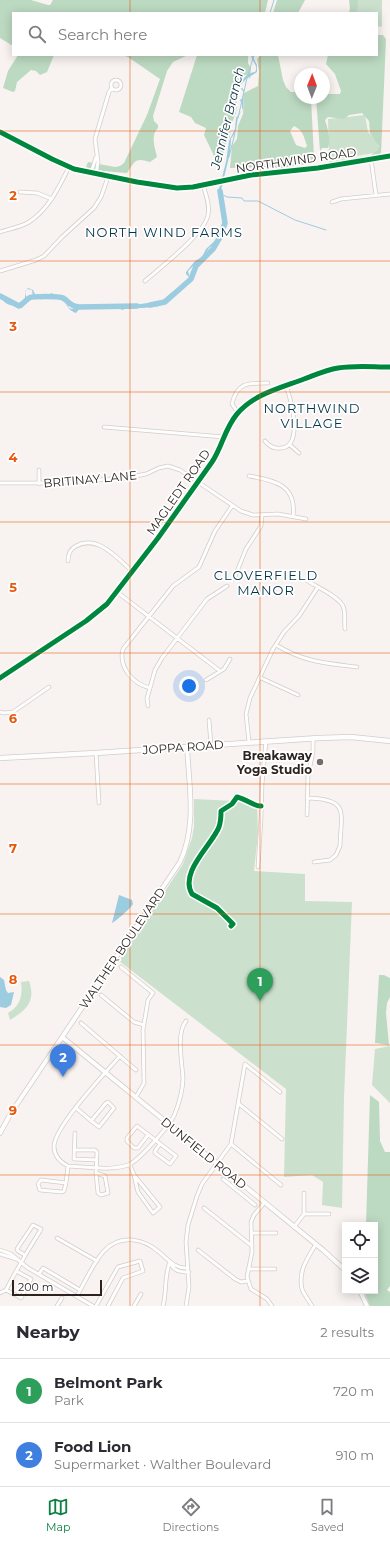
<!DOCTYPE html>
<html lang="en">
<head>
<meta charset="utf-8">
<style>
	:root { --surface:#fff; --page:#f7f7f7; --text:#2b2b33; --muted:#7c7c81; --line:#e1e1e2; --accent:#0b8043 }
	body { margin:0; font-family:Montserrat,sans-serif; background:var(--page); color:var(--text) }
	.controls { position:absolute; right:12px; bottom:12px; display:grid; overflow:hidden; border-radius:0px; box-shadow:0 2px 10px #0003 }
	.controls button { width:36px; height:36px; display:grid; place-items:center; padding:0; border:0; border-bottom:1px solid var(--line); background:var(--surface); color:var(--text); font:20px sans-serif }
	.compass { position:absolute; left:294px; top:68px; width:36px; height:36px; border-radius:50%; background:var(--surface); box-shadow:0 2px 10px #0003; rotate:1deg }
	.scale { position:absolute; left:12px; bottom:10px; width:90px; box-sizing:border-box; padding-left:4px; border:2px solid #2c231e; border-top:0; font-size:11px; line-height:14px; white-space:nowrap; color:#2c231e; -webkit-text-stroke:3px #fff; paint-order:stroke }
	.you { position:absolute; left:189px; top:686px; width:14px; height:14px; margin:-10px; border:3px solid #fff; border-radius:50%; background:#1a73e8; box-shadow:0 0 0 6px #1a73e833 }
	.badge { display:grid; place-items:center; width:26px; height:26px; border-radius:50%; background:var(--accent); color:#fff; font-size:13px; font-weight:700 }
	.pin { position:absolute; translate:-50% -33px; filter:drop-shadow(0 1px 2px #0008) }
	.pin::after { content:''; position:absolute; top:21px; width:14px; height:12px; background:inherit; clip-path:polygon(0 0,100% 0,50% 100%) }
	.list { margin:0; padding:0; list-style:none }
	h2 { display:flex; justify-content:space-between; align-items:center; height:52px; margin:0; padding:0 16px; font-size:17px }
	h2 small { font-size:13px; font-weight:400; color:var(--muted) }
	.list li { display:grid; grid-template-columns:26px 1fr auto; gap:12px; align-items:center; box-sizing:border-box; height:64px; padding:0 16px; border-top:1px solid var(--line) }
	.list b { display:block; font-size:15px; white-space:nowrap }
	.list p { margin:0; font-size:13px; white-space:nowrap; color:var(--muted) }
	.list em { font-size:13px; font-style:normal; color:var(--muted) }
	.icon { flex:none; width:22px; height:22px; fill:none; stroke:currentColor; stroke-width:2; stroke-linecap:round; stroke-linejoin:round }
	.map { position:relative; flex:none; width:390px; height:1306px; overflow:hidden }
	.search { position:absolute; background:var(--surface); box-shadow:0 2px 10px #0003; left:12px; right:12px; top:12px; height:44px; display:flex; align-items:center; gap:10px; box-sizing:border-box; padding:0 14px; border-radius:0px; color:var(--muted); font-size:15px }
	.sheet { height:180px; background:var(--surface) }
	nav { display:flex; justify-content:space-around; align-items:center; box-sizing:border-box; height:56px; border-top:1px solid var(--line); background:var(--surface); font-size:11px; color:var(--muted) }
	nav a { display:grid; justify-items:center; gap:2px }
	nav .on { color:var(--accent) }
	.map>svg:first-child { display:block }
	.green { fill:#cbe1cd }
	.forest { fill:#bcd9c1; fill-rule:evenodd }
	.water { fill:#9ccce0 }
	.lines { fill:none; stroke-linecap:round; stroke-linejoin:round }
	.stream { stroke:#9ccce0; stroke-width:1 }
	.river { stroke:#9ccce0; stroke-width:5.5 }
	.street-casing { stroke:#d3cdc9; stroke-width:4.5 }
	.secondary-casing { stroke:#d3cdc9; stroke-width:5.5 }
	.primary-casing { stroke:#d3cdc9; stroke-width:6 }
	.street { stroke:#fefdfd; stroke-width:3 }
	.secondary { stroke:#fefdfd; stroke-width:4 }
	.primary { stroke:#fefdfd; stroke-width:4.5 }
	.cycleway-casing { stroke:#fff; stroke-width:8 }
	.cycleway { stroke:#00873e; stroke-width:5 }
	.grid { fill:none; stroke:#e8590c; stroke-width:1; stroke-opacity:0.55 }
	.poi-dot { fill:#736c68; stroke:#fff; stroke-width:1.5 }
	.labels { text-anchor:middle; dominant-baseline:central; stroke-width:3.5; stroke-linejoin:round; paint-order:stroke }
	.street-label { font-size:12px; fill:#2c231e; stroke:#fff }
	.poi-label { font-size:12px; font-weight:bold; fill:#2c231e; stroke:#fff; text-anchor:end }
	.water-label { font-size:13px; font-style:italic; fill:#153643; stroke:#fff }
	.neighbourhood-label { font-size:13px; letter-spacing:1px; fill:#033549; stroke:#fff }
	.grid-label { font-size:13px; text-anchor:middle; font-weight:bold; fill:#e8590c; stroke:#fff; stroke-width:3.5; stroke-linejoin:round; paint-order:stroke }
</style>
</head>
<body>
<div class="map">
<svg width="390" height="1306" viewBox="0 0 390 1306">
	<rect width="100%" height="100%" fill="#f8f3f0"/>
	<path class="green" d="M352,0H382V27L377,26V13H349Z
		M365,115L368,132L376,140L381,152L331,160L329,157L328,119Z
		M194,799L257,802L258,834L254,871L305,874V901L352,902L344,1098L342,1208L322,1205L323,1182L312,1175L284,1177L286,1089L119,961L183,864L192,838L194,826Z
		M29,981C36,1001 27,1010 10,1020L8,1013C20,1007 23,995 21,982Z
		M390,1046V1103L372,1085L375,1049Z"/>
	<path class="forest" d="M0,0H31L48,5H50L53,0H268L265,13H13V46L0,38Z
		M277,0H305L298,13H273Z
		M349,0H358L357,13H349L350,9Z
		M377,35H383L386,39L381,154C366,158 340,165 325,162L371,155L378,150L379,146L370,133L369,121L362,113L349,115L344,119L328,117L325,120C328,129 331,141 328,148H322L320,151L316,98H324V89L328,94H340L341,91L335,74L326,64L328,55H377Z
		M18,55H54L47,72L40,75L36,71L31,70L17,82L15,91L13,92L3,88L8,71Z
		M122,55H188L173,62L167,71L153,116L154,121L158,125V128C150,136 155,147 157,157L150,162C135,157 135,161 127,173L91,170L86,167L88,162L115,167L120,166L124,163L147,115L160,79L128,57Z
		M197,55H248V63L251,69L250,79L247,75H245L239,79L235,87L237,104L236,113L231,125L230,137L225,146L222,163H219L216,160L204,135L206,128L195,123L191,117L179,112Z
		M261,55H278L283,80L286,87L291,92H300V98H311L314,157L313,163L282,168L268,167L230,168L232,146L237,139L238,126L243,114L244,93L258,86L259,72L257,59ZM294,126C303,130 304,137 307,146L305,148L296,145L290,131Z
		M379,975H384L390,978V997L387,1003L386,1013L389,1045L375,1043Z
		M370,1095L379,1102L380,1141L385,1152H390V1286L387,1290L390,1292V1306H370L364,1291H375V1225H366Z"/>
	<path class="water" d="M251,55H252L257,65V72L246,79L240,86L244,90L243,108L238,117L236,131L231,139L230,153L221,190L222,210L226,222V227L218,241L209,248L202,259L194,265L188,271L190,279C190,280 188,283 187,285C183,289 176,291 171,295C167,298 165,303 159,306C156,307 128,309 125,309L122,310L119,308L106,309L84,306L80,308L76,313C65,309 68,302 60,296C51,297 42,302 33,297L32,290L27,289L25,292L27,301L22,308C11,304 5,307 0,295C8,304 11,306 23,304L25,301V291L28,288L33,290C37,298 36,299 47,298L51,293C62,298 64,295 69,308L72,309L86,305L123,307L147,303H159L171,293L188,282L189,277L186,274V272L195,261L202,257L206,249L221,235V230L225,222L221,210L219,189L226,162L229,141L235,129L236,118L242,110V105L240,100L243,98V91L239,86C242,79 247,73 255,72C259,66 252,62 251,55Z
		M119,895L132,900L133,904C131,908 115,922 112,923Z
		M0,977L4,980L6,990L8,993L14,992L11,1005L6,1008L0,1007Z"/>
	<g class="lines">
		<path class="stream" d="M270,13L274,0
			M248,75L254,55
			M238,118L247,78
			M229,157L235,133
			M221,194L227,197L242,198L244,201H258L295,220L326,230"/>
		<path class="river" d="M0,296L19,306C23,304 25,301 29,298C32,296 59,296 63,298C70,302 69,306 79,307L137,306
			M150,305L165,302L191,279L196,266L213,249L220,237L225,223L220,191"/>
		<g class="street-casing">
			<path id="street" d="M111 85a5 5 0 1 1 10 0a5 5 0 1 1-10 0Z
				M371,159L376,195
				M91,173L96,157
				M96,174L98,162L95,139L109,92L112,88
				M20,192L37,193L52,199
				M332,202L341,199L390,194
				M0,232C9,229 21,227 29,222C49,209 59,187 69,167
				M0,271L36,260L44,256L62,237L94,208L101,197L108,177
				M145,281C160,268 205,233 208,215C210,205 206,195 203,185
				M238,413L232,404C237,382 248,383 268,383
				M104,427L224,437
				M265,441C269,446 275,449 281,448C304,447 291,398 286,386
				M290,445L299,453
				M39,470V484
				M249,476C274,480 297,485 293,516
				M0,483H56L125,478L146,474L159,468L168,466L180,470L241,511L253,515L278,514L306,519
				M68,561C68,555 70,549 76,546C98,534 118,559 133,572
				M234,579L246,549L261,526L262,515
				M306,580C315,586 338,596 343,606C346,613 344,622 345,629
				M117,592L220,671
				M276,645C304,662 325,663 357,667
				M261,678L298,695
				M206,680L224,669L230,659
				M150,688C133,684 118,667 123,649L173,586L199,567L215,531L232,506
				M148,706L147,698L150,688L155,670L162,658L207,599L227,586
				M0,712L4,713L13,712L49,687
				M209,720L211,745
				M249,742L246,714L250,698L273,649L284,632L299,616L318,587
				M96,753L99,803
				M307,798C350,799 341,812 340,846L336,855L330,860L314,862
				M307,815L308,775L313,752V738
				M258,867L261,818L262,784L266,741
				M121,967L153,993L148,1000L143,1030L144,1083L136,1097
				M101,995L134,1022L144,1025
				M81,1023L136,1070
				M120,1056C105,1073 55,1126 54,1146C54,1155 60,1162 68,1166C85,1167 112,1171 128,1165C139,1161 168,1127 174,1116C178,1106 183,1089 183,1078C182,1062 176,1033 186,1021
				M239,1104L282,1139
				M76,1108C83,1114 91,1121 99,1127L114,1108L108,1102L106,1103L91,1121
				M75,1133L74,1159L97,1160
				M148,1135L138,1148H134L127,1141V1138L137,1126L176,1156L170,1164L155,1153V1151L160,1144
				M231,1144L281,1185
				M74,1150H95L97,1152L96,1173L98,1193L101,1195L108,1193L105,1176L96,1173
				M130,1165L134,1175L160,1207L153,1213L138,1192L134,1175
				M223,1179L255,1205
				M41,1180L66,1183L64,1191L62,1192L40,1190L38,1184Z
				M66,1183L68,1166
				M265,1202L254,1215L251,1222L252,1252L247,1277L251,1289L267,1299L272,1306
				M204,1208L252,1246
				M304,1214H329
				M294,1227L304,1214V1193
				M252,1233H276
				M57,1238L97,1261
				M0,1250L11,1254L28,1268L93,1306
				M198,1250L235,1279L241,1282L247,1281
				M0,1254L16,1259
				M170,1262C173,1271 180,1272 189,1272
				M248,1269H275
				M39,1274L43,1268L80,1290
				M6,1290L21,1298L31,1279L16,1271
				M0,1293L6,1290C17,1269 28,1250 40,1231L41,1229L33,1225L17,1249L18,1251L25,1255
				M77,1296C84,1284 94,1261 104,1251C120,1234 143,1238 159,1252C169,1260 175,1269 188,1268
				M57,1306L62,1298
				M96,1306L118,1267L140,1261L143,1271L123,1278L108,1306
				M134,1306L141,1294
				M163,1306C167,1292 164,1275 170,1262
				M186,1306L189,1287L186,1242L188,1225L197,1196L202,1184L231,1144L245,1064L280,1092
				M312,1306C309,1300 304,1295 302,1289C298,1271 307,1259 316,1244"/>
		</g>
		<g class="secondary-casing">
			<path id="secondary" d="M0,132L52,159L74,169L137,182L177,188L193,187L251,175L318,168L390,156
				M0,678L86,621L107,604L158,538L212,462C222,447 225,428 237,414C254,394 280,388 304,379C315,375 326,370 338,368C355,365 373,367 390,367
				M62,1037L323,1250L345,1270
				M0,1133L11,1113L180,862C197,826 189,785 187,747
				M360,1291L367,1306"/>
		</g>
		<g class="primary-casing">
			<path id="primary" d="M0,758L96,753L319,738L351,737L390,741"/>
		</g>
		<use href="#street" class="street"/>
		<use href="#secondary" class="secondary"/>
		<use href="#primary" class="primary"/>
		<g class="cycleway-casing">
			<path id="cycleway" d="M0,132L52,159L74,169L137,182L177,188L193,187L251,175L318,168L390,156
				M0,678L86,621L107,604L158,538L212,462C222,447 225,428 237,414C254,394 280,388 304,379C315,375 326,370 338,368C355,365 373,367 390,367
				M231,926L233,924L217,908L192,894C179,872 212,845 219,827C221,821 221,816 221,811L232,804L237,797C246,799 253,806 261,806"/>
		</g>
		<use href="#cycleway" class="cycleway"/>
	</g>
	<path class="grid" d="M130,0V13M260,0V13M130,55V1306M260,55V1306M0,131H390M0,261H390M0,392H390M0,522H390M0,653H390M0,784H390M0,914H390M0,1045H390M0,1175H390"/>
	<circle class="poi-dot" cx="320" cy="762" r="4"/>
	<g class="labels">
		<g class="street-label">
			<text transform="translate(296 160) rotate(-8)">NORTHWIND ROAD</text>
			<text transform="translate(90 479) rotate(-5)">BRITINAY LANE</text>
			<text transform="translate(178 492) rotate(-55)">MAGLEDT ROAD</text>
			<text transform="translate(183 747) rotate(-4)">JOPPA ROAD</text>
			<text transform="translate(122 948) rotate(-56)">WALTHER BOULEVARD</text>
			<text transform="translate(204 1153) rotate(39)">DUNFIELD ROAD</text>
		</g>
		<g class="poi-label">
			<text x="312" y="755">Breakaway<tspan x="312" dy="14">Yoga Studio</tspan></text>
		</g>
		<g class="water-label">
			<text transform="translate(227 118) rotate(-76)">Jennifer Branch</text>
		</g>
		<g class="neighbourhood-label">
			<text x="164" y="232">NORTH WIND FARMS</text>
			<text x="312" y="408">NORTHWIND<tspan x="312" dy="15">VILLAGE</tspan></text>
			<text x="266" y="575">CLOVERFIELD<tspan x="266" dy="15">MANOR</tspan></text>
		</g>
	</g>
	<g class="grid-label">
		<text x="13" y="200">2</text>
		<text x="13" y="331">3</text>
		<text x="13" y="462">4</text>
		<text x="13" y="592">5</text>
		<text x="13" y="723">6</text>
		<text x="13" y="853">7</text>
		<text x="13" y="984">8</text>
		<text x="13" y="1115">9</text>
	</g>
</svg>
<div class="controls">
<button><svg class="icon" aria-label="locate" viewBox="0 0 24 24"><circle cx="12" cy="12" r="6"/><path d="M12 2v4M12 18v4M2 12h4M18 12h4"/></svg></button>
<button><svg class="icon" aria-label="layers" viewBox="0 0 24 24"><path d="M12 4l9 5-9 5-9-5zM3 14l9 5 9-5"/></svg></button>
</div>
<svg class="compass" viewBox="-18 -18 36 36"><path d="M0-13l5 13h-10z" fill="#e53935"/><path d="M0 13l5-13h-10z" fill="#7c7c81"/></svg>
<div class="scale">200 m</div>
<div class="you"></div>
<div class="pin badge" style="left:260px;top:1001px;background:#2e9e5b">1</div>
<div class="pin badge" style="left:63px;top:1077px;background:#3f7fe0">2</div>
<div class="search"><svg class="icon" aria-label="search" viewBox="0 0 24 24"><circle cx="10" cy="10" r="6"/><path d="M15 15l6 6"/></svg>Search here</div>
</div>
<section class="sheet">
<h2>Nearby<small>2 results</small></h2>
<ul class="list">
<li><span class="badge" style="background:#2e9e5b">1</span><div><b>Belmont Park</b><p>Park</p></div><em>720 m</em></li>
<li><span class="badge" style="background:#3f7fe0">2</span><div><b>Food Lion</b><p>Supermarket · Walther Boulevard</p></div><em>910 m</em></li>
</ul>
</section>
<nav>
<a class="on"><svg class="icon" aria-label="map" viewBox="0 0 24 24"><path d="M3 6l6-2 6 2 6-2v14l-6 2-6-2-6 2zM9 4v14M15 6v14"/></svg>Map</a>
<a><svg class="icon" aria-label="directions" viewBox="0 0 24 24"><path d="M12 3l9 9-9 9-9-9zM9 14v-3h6M13 9l2 2-2 2"/></svg>Directions</a>
<a><svg class="icon" aria-label="saved" viewBox="0 0 24 24"><path d="M7 4h10v16l-5-4-5 4z"/></svg>Saved</a>
</nav>
</body>
</html>
